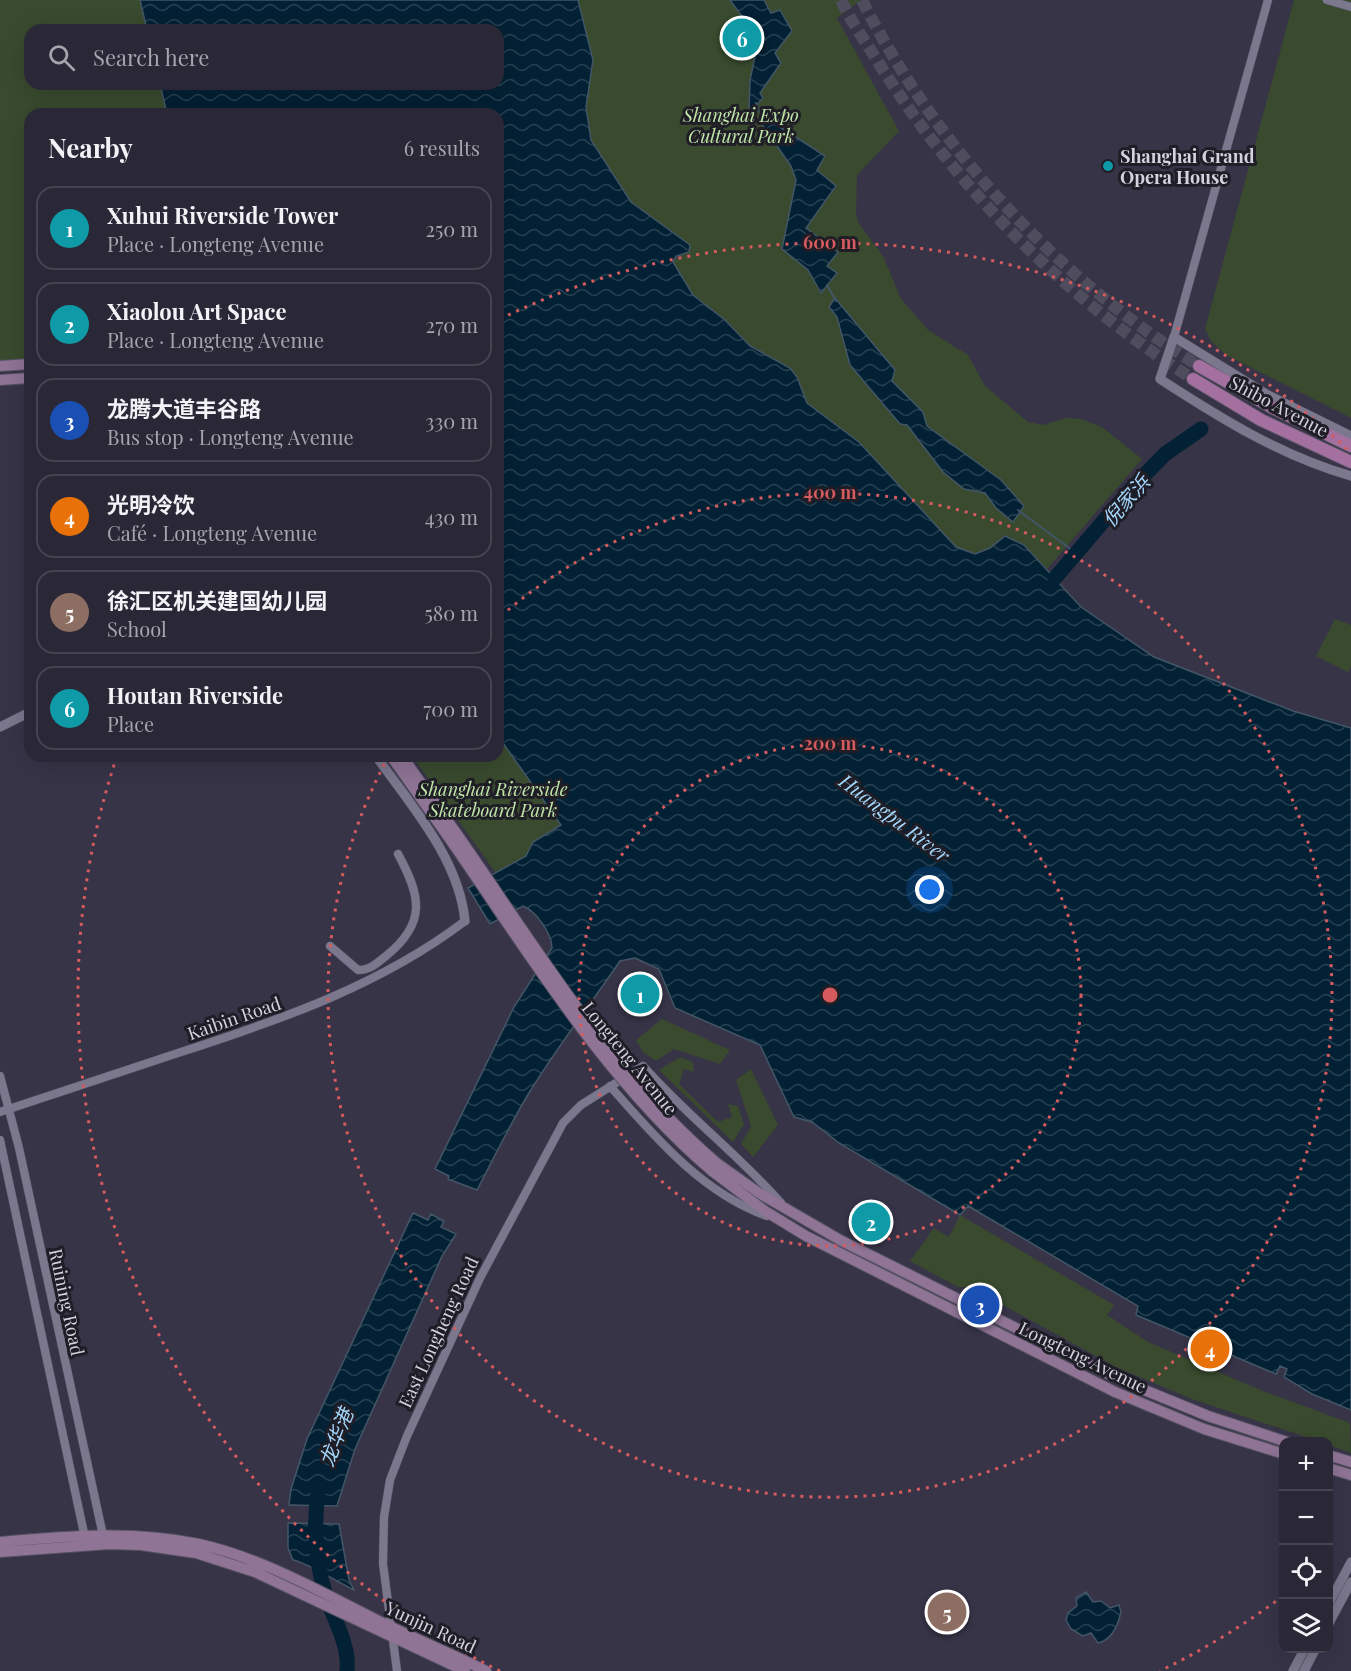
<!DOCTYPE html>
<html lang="en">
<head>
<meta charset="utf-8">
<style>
	:root { --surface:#2a2736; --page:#322f3e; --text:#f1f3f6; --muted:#a5a5ad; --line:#464451; --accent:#e7ac37 }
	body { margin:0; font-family:"Playfair Display","Noto Sans SC",serif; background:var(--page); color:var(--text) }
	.controls { position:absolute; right:18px; bottom:18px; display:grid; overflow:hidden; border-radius:12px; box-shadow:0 6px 24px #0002 }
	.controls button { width:54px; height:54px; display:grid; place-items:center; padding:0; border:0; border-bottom:2px solid var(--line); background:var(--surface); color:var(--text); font:30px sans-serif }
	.you { position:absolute; left:930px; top:890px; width:21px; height:21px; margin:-15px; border:4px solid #fff; border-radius:50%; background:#1a73e8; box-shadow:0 0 0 9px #1a73e833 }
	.badge { display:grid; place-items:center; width:39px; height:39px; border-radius:50%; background:var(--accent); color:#fff; font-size:20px; font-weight:700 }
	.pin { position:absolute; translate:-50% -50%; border:3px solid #fff; box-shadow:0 2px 6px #0006 }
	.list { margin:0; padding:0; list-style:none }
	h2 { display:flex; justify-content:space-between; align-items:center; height:78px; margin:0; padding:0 24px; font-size:26px }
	h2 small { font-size:20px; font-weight:400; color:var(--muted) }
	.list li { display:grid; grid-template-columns:39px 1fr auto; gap:18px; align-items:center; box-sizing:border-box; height:84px; margin:0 12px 12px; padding:0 12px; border:2px solid var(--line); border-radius:18px }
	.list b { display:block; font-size:22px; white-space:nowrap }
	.list p { margin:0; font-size:20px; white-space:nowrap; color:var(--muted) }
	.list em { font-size:20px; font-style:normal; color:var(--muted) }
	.icon { flex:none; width:33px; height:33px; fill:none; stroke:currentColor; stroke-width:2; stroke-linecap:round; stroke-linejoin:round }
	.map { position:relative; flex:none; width:1351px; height:1671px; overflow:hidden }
	.search { position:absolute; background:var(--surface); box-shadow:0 6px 24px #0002; left:24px; top:24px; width:480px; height:66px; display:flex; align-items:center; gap:15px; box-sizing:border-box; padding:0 21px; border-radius:18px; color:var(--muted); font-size:22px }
	.panel { position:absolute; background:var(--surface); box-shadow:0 6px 24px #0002; left:24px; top:108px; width:480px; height:654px; border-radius:18px }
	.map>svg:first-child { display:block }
	.green { fill:#394a2e }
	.water { fill:url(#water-waves); stroke:#425667; stroke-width:1.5 }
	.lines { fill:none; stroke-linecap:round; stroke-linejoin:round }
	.stream { stroke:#425667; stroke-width:2 }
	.river { stroke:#032134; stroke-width:15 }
	.primary-tunnel { stroke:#4f4c5e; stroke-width:12; stroke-dasharray:12 6; stroke-linecap:butt }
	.minor-casing { stroke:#565263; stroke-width:9 }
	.tertiary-casing { stroke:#565263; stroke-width:10 }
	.secondary-casing { stroke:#565263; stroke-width:12 }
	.primary-casing { stroke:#565263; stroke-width:14 }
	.minor { stroke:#7b778d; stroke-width:8 }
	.tertiary { stroke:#7b778d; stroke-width:9 }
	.secondary { stroke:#8f7496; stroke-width:10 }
	.primary { stroke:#a370a0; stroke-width:12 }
	.secondary-bridge-casing { stroke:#565263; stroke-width:12; stroke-linecap:butt }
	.secondary-bridge { stroke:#8f7496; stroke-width:10 }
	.ring { fill:none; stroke:#d55b5f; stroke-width:3; stroke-dasharray:3 6 }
	.culture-dot { fill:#0f9aa8; stroke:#1f1d26; stroke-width:2 }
	.labels { text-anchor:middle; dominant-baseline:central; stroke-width:6; stroke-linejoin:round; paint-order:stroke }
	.park-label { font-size:18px; font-style:italic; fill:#c0e6a7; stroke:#1f1d26 }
	.poi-label { font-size:18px; font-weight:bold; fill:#d4d2de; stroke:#1f1d26; text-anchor:start }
	.street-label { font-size:18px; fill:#d4d2de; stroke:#1f1d26 }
	.water-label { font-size:20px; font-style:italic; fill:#a3d6fb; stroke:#1f1d26 }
	.centre { fill:#d55b5f; stroke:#1f1d26; stroke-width:3 }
	.ring-label { font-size:18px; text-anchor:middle; font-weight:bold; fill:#d55b5f; stroke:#1f1d26; stroke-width:6; stroke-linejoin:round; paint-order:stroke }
</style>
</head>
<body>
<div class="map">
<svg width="1351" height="1671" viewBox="0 0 1351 1671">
	<defs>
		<pattern id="water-waves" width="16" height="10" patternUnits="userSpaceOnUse" patternTransform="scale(1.5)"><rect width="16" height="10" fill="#032134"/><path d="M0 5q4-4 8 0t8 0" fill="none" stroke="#274051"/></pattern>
	</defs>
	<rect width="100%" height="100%" fill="#383448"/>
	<path class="green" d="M0,0H140L147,30H30V84H160L167,114H30V359L0,361Z
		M578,0H861L837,18L899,131L857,175L856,215L859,224L883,256L901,299L928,330L968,355L985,386L1028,422L1043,425L1066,418L1081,419L1102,427L1142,459L1047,569L1024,545L1005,536L990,548L975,554L956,547L859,442L807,403L790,368L750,346L725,320L693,295L673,262L690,245L631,202L591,140L586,107L593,60Z
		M1294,0H1351V418L1226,355L1211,341L1205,329Z
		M1335,619L1351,625V666L1348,672L1316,656Z
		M498,736L561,825L533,842L526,856L496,873L412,756H498Z
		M662,1019L730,1050L720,1064L674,1049L656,1061L643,1052L636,1040Z
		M680,1057L693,1062L694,1072L684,1069L679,1084L718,1122L732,1117L728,1104L738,1106L744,1124L733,1142L659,1070Z
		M751,1069L778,1125L753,1157L741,1144L751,1126L736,1080Z
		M960,1215L1114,1305L1107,1315L1148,1342L1263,1391L1350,1423L1351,1453L1329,1445L1328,1442L1318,1441L1192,1399L1116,1367L970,1287H958L910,1261L934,1228L949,1237Z"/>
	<path class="water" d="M140,0H578L593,60L586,107L591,140L631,202L690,245L689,252L676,256L673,262L693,295L725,320L750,346L790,368L797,377L807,403L859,442L956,547L975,554L990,548L1005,536L1024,545L1081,607L1154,657L1293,711L1351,728V1410L1312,1394L1284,1377L1287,1369L1280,1366L1276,1374L1136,1315L1138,1306L968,1206L960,1215L839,1143L812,1122L794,1117L760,1045L675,1008L659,969L635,958L620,961C590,1005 557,1047 529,1093C510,1124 494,1158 477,1190L448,1179L449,1176L435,1169L514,1007L552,948C552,934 536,911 523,906L490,924L468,888L526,856L533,842L561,825L498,736V114H167L160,84H498V30H147Z
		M730,0H764L771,13L780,10L792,31L775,53L781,63L760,93L763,98L749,113L750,80L756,52L752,30Z
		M767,118L825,156L817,170L836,186L806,228L838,252L827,266L837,273L821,293L808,270L782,249L796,180L791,166L761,123Z
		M835,298L895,370L892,381L923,412L927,426L1001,480L1024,506L1013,522L996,508L985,493L964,489L943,472L907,425L900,424L850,365L837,317L829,307Z
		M413,1213L428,1220L431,1214L444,1221L441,1227L456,1234L442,1256L355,1449L337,1506L289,1505L291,1489L307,1439Z
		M288,1523L339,1524L349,1580L354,1590C339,1583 306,1562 293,1560L288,1548Z
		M1086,1592L1093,1602L1101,1601L1110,1608L1119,1605L1121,1612C1118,1625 1112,1640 1098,1643L1091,1633L1083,1636L1071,1629L1066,1620L1068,1613L1077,1606L1076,1598Z"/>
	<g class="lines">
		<path class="stream" d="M756,103L765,122
			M827,285L836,301
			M1018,510L1076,553"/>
		<path class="river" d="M1055,578L1131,489L1165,454L1201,429
			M319,1487C313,1523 315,1561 326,1596C334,1620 350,1646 347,1671"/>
		<path class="primary-tunnel" d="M841,0C851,22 866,42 878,62C958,190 1065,298 1193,379
			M862,0C937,149 1057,278 1199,366"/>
		<g class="minor-casing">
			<path id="minor" d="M1327,0L1351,7
				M1174,337L1268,0
				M330,946L358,970C369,971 377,963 386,956C427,923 421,896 398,854
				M0,1076L19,1148L104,1540
				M610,1086C654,1136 702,1193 767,1216
				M0,1112C60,1092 121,1072 181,1052C280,1020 381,985 465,921
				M0,1140L85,1538
				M397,1671L383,1564L384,1517L390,1480L407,1436L480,1278L563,1123L581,1105L643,1066C686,1115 738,1154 781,1203"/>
		</g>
		<g class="tertiary-casing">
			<path id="tertiary" d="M1351,436L1268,395L1174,337L1160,379C1220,418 1281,456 1351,476
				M0,727L30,712
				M376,756C411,805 459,859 465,921
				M1328,1605L1351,1562
				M1328,1625L1351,1582
				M1293,1671L1305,1648
				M1304,1671L1316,1648"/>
		</g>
		<g class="secondary-casing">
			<path id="secondary" d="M0,366L30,364
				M0,380L30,378
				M391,756L447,835
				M402,756L454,830
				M718,1164L759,1193L840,1240L1120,1380L1208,1416L1287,1442
				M712,1171L765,1211L806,1236L1115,1392L1204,1429L1284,1454
				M1328,1455L1351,1462
				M1328,1468L1351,1475
				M0,1542C67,1536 133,1530 199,1544C266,1559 326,1595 387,1625C420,1641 454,1655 486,1671
				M0,1552L109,1544L141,1545L196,1553L255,1572L465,1671"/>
		</g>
		<g class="primary-casing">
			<path id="primary" d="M1199,366L1273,408L1351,446
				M1193,379L1261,420L1351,462"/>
		</g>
		<use href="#minor" class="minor"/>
		<use href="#tertiary" class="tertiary"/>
		<use href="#secondary" class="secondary"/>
		<use href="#primary" class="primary"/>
		<g class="secondary-bridge-casing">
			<path id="secondary-bridge" d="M454,830C535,945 609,1072 718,1164
				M447,835C528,951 603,1078 712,1171"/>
		</g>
		<use href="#secondary-bridge" class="secondary-bridge"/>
	</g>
	<g class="ring">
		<circle cx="830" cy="995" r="251"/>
		<path d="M501 616A502 502 0 1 1 387 759"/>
		<path d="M1283 1596A752 752 0 0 1 1160 1671M500 1671A752 752 0 0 1 117 756M500 319A752 752 0 0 1 1348 450"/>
	</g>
	<circle class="culture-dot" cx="1108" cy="166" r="6"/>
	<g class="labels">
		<g class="park-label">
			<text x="741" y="115">Shanghai Expo<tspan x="741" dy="21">Cultural Park</tspan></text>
			<text x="493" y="789">Shanghai Riverside<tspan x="493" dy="21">Skateboard Park</tspan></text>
		</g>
		<g class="poi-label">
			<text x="1120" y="156">Shanghai Grand<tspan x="1120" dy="21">Opera House</tspan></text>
		</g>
		<g class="street-label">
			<text transform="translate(1279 406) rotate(28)">Shibo Avenue</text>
			<text transform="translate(234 1018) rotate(-19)">Kaibin Road</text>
			<text transform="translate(630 1058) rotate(51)">Longteng Avenue</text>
			<text transform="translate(67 1302) rotate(78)">Ruining Road</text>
			<text transform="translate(438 1332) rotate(-65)">East Longheng Road</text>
			<text transform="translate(1083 1357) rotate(26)">Longteng Avenue</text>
			<text transform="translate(431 1627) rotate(25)">Yunjin Road</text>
		</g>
		<g class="water-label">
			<text transform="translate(1125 500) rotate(-49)">倪家浜</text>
			<text transform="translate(895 817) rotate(37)">Huangpu River</text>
			<text transform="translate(335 1437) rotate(-69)">龙华港</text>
		</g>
	</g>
	<circle cx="830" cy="995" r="9" class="centre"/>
	<g class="ring-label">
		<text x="830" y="249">600 m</text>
		<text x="830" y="499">400 m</text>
		<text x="830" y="750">200 m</text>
	</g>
</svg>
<div class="controls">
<button>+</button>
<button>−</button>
<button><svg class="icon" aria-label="locate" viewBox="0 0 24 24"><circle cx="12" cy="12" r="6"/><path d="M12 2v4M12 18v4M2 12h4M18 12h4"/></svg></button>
<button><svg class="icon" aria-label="layers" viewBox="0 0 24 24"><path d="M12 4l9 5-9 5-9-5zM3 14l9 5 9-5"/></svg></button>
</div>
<div class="you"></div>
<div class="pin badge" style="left:640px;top:994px;background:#0f9aa8">1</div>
<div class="pin badge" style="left:871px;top:1222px;background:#0f9aa8">2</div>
<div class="pin badge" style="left:980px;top:1305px;background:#1a4fb4">3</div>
<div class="pin badge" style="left:1210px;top:1349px;background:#e8710a">4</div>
<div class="pin badge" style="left:947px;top:1612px;background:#8d6e63">5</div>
<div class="pin badge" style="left:742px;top:38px;background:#0f9aa8">6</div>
<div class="search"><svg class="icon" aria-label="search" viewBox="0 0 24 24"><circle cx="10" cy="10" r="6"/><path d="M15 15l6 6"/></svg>Search here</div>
<section class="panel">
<h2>Nearby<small>6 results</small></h2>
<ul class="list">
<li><span class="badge" style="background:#0f9aa8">1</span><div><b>Xuhui Riverside Tower</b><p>Place · Longteng Avenue</p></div><em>250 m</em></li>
<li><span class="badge" style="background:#0f9aa8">2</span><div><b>Xiaolou Art Space</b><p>Place · Longteng Avenue</p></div><em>270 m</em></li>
<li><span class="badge" style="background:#1a4fb4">3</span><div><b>龙腾大道丰谷路</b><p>Bus stop · Longteng Avenue</p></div><em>330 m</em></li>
<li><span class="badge" style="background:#e8710a">4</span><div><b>光明冷饮</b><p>Café · Longteng Avenue</p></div><em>430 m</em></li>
<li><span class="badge" style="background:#8d6e63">5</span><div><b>徐汇区机关建国幼儿园</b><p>School</p></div><em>580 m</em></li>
<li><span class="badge" style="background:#0f9aa8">6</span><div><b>Houtan Riverside</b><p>Place</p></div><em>700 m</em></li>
</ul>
</section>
</div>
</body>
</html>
